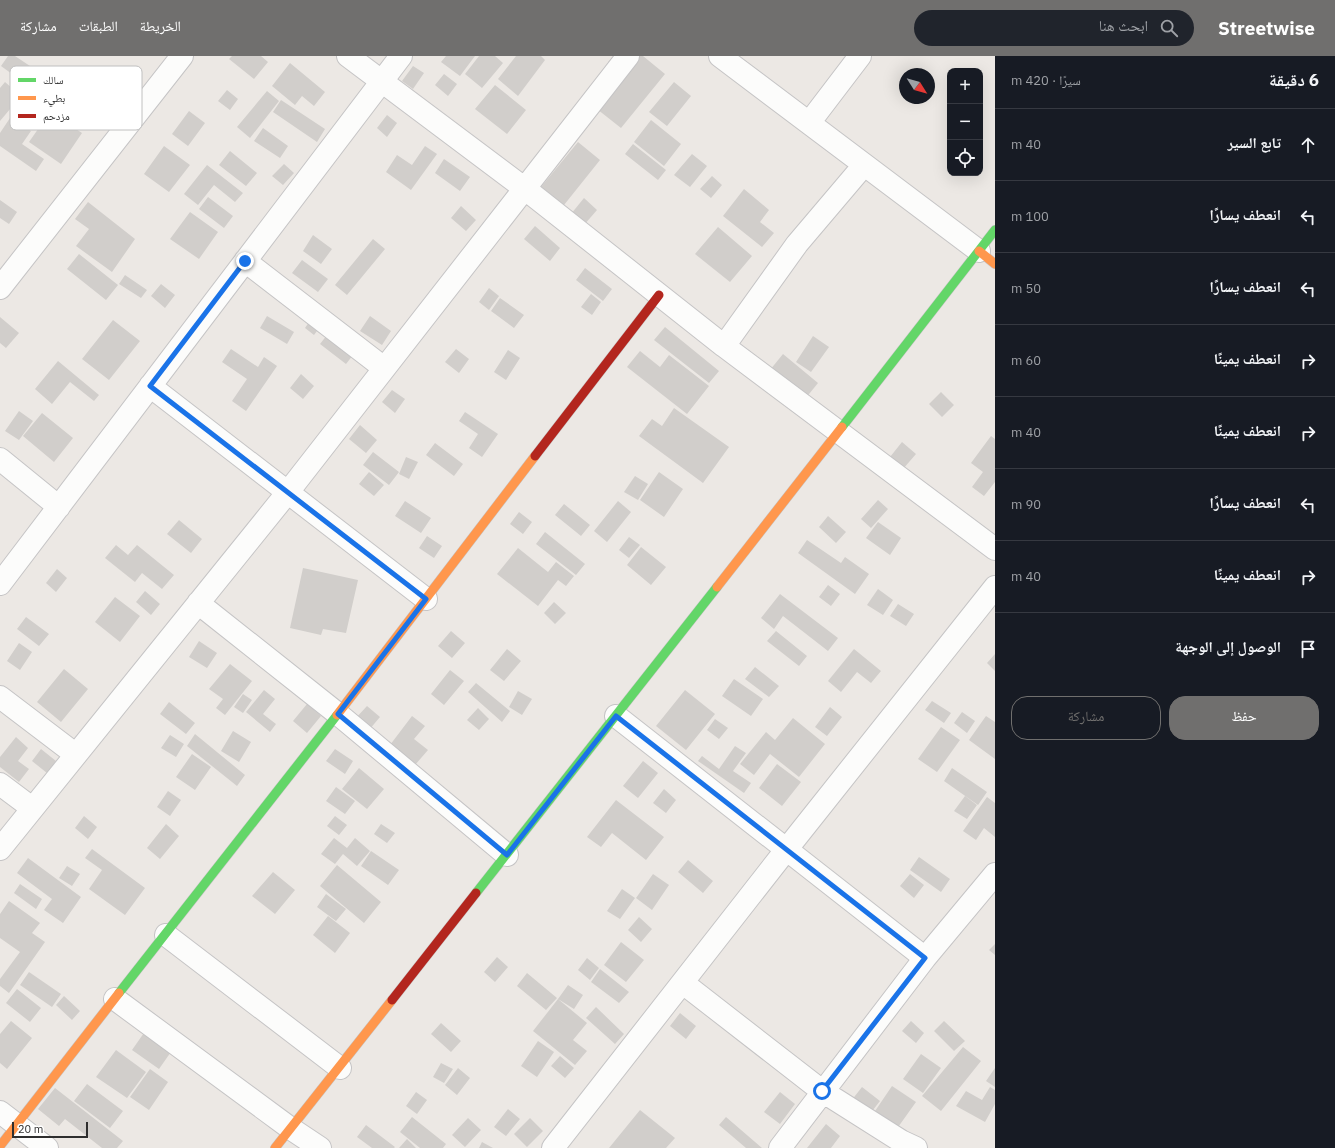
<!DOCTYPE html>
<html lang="ar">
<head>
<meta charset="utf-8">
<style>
	:root { --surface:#171b24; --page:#20242c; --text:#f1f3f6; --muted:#9ea1a6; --line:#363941; --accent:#706f6e }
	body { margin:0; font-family:"IBM Plex Sans","Noto Naskh Arabic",sans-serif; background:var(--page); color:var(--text); direction:rtl }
	.controls { position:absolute; right:12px; top:12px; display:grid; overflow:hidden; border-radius:8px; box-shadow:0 4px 16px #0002 }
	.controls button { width:36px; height:36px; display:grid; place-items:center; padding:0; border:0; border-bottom:1px solid var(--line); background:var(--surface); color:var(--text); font:20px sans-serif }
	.compass { position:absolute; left:899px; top:12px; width:36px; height:36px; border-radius:50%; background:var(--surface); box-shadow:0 4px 16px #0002; rotate:127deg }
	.scale { position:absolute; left:12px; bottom:10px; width:76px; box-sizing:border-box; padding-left:4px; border:2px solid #2e2e2e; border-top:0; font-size:11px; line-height:14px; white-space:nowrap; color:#2e2e2e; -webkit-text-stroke:3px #fff; paint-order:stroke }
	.stop { position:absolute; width:12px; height:12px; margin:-9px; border:3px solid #1a73e8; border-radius:50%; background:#fff }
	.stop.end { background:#1a73e8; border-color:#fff; box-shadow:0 1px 4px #0008 }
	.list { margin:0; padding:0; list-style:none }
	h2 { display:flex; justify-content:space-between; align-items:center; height:52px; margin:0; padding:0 16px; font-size:17px }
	h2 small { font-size:13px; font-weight:400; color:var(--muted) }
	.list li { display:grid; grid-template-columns:26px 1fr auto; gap:12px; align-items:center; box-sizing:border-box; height:72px; padding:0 16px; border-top:1px solid var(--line) }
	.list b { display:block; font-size:15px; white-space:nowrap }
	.list em { font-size:13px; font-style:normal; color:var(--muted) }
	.actions { display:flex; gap:8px; padding:12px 16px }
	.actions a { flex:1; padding:9px 0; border:1px solid var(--accent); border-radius:16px; text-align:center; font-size:14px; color:var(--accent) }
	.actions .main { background:var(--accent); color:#fff }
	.icon { flex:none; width:22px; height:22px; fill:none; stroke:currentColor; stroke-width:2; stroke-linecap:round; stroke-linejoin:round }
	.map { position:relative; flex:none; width:995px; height:1092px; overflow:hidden; direction:ltr }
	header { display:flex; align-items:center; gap:24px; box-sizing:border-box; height:56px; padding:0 20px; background:var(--accent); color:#fff }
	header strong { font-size:19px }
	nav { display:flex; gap:22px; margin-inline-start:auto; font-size:14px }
	.search { width:280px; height:36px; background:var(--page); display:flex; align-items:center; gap:10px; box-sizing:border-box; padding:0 14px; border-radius:22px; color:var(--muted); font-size:15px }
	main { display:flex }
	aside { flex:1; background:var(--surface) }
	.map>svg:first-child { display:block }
	.building { fill:#d1cecb }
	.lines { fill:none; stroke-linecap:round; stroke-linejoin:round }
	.street-casing { stroke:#c5c4c5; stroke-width:24 }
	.fast-casing { stroke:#c5c4c5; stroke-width:10 }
	.slow-casing { stroke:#c5c4c5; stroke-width:10 }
	.jam-casing { stroke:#c5c4c5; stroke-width:10 }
	.street { stroke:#fcfcfb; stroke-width:22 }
	.fast { stroke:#63d668; stroke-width:9 }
	.slow { stroke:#ff974d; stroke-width:9 }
	.jam { stroke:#b3261e; stroke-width:9 }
	.route { stroke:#1a73e8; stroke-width:5 }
	.key { fill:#fff; stroke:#c0c0c0; stroke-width:1 }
	.key-label { font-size:11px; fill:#2e2e2e }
</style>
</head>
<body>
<header>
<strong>Streetwise</strong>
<div class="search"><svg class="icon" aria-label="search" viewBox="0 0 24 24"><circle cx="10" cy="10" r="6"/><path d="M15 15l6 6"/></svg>ابحث هنا</div>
<nav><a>الخريطة</a><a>الطبقات</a><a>مشاركة</a></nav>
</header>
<main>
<aside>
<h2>6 دقيقة<small>سيرًا · 420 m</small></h2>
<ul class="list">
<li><svg class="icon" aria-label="ahead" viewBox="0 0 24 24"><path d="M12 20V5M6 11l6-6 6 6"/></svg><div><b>تابع السير</b></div><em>40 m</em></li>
<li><svg class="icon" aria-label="left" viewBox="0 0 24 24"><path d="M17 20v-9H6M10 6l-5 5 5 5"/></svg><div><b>انعطف يسارًا</b></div><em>100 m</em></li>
<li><svg class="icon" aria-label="left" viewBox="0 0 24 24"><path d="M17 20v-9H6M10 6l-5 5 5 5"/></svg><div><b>انعطف يسارًا</b></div><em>50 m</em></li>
<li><svg class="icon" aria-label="right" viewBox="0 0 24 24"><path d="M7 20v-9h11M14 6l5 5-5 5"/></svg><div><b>انعطف يمينًا</b></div><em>60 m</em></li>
<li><svg class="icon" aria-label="right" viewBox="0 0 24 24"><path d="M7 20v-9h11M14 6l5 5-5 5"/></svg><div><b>انعطف يمينًا</b></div><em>40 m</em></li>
<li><svg class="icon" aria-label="left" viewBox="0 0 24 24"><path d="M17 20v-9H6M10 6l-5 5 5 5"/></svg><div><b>انعطف يسارًا</b></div><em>90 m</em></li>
<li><svg class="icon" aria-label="right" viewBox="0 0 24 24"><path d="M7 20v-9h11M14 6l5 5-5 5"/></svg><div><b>انعطف يمينًا</b></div><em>40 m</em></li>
<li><svg class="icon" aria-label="arrive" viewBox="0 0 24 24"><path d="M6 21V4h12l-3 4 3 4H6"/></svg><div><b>الوصول إلى الوجهة</b></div></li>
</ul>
<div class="actions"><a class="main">حفظ</a><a>مشاركة</a></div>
</aside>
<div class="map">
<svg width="995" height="1092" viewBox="0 0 995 1092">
	<rect width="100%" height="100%" fill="#ece8e4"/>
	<path class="building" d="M8,0H15L33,12L23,26L1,10Z
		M232,0H261L268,6L254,23L229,3Z
		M446,0H475L460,20L441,6Z
		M479,0H495L503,7L482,32L465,18Z
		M516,0H541L545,4L518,40L498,23Z
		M614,0H643L665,18L621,72L583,42L626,20L608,6Z
		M290,7L325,36L314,50L302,40L295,49L272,30Z
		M413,10L424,17L413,33L402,25Z
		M444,18L457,28L448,40L435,29Z
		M5,26L21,40L0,65V32Z
		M674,26L691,40L667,70L649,56Z
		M495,29L526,54L507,78L475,53Z
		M227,34L238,43L230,54L218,45Z
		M267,35L279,45L250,82L237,71Z
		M281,44L325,73L317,86L273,56Z
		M189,55L205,67L188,90L172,78Z
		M50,56L82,77L61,108L29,86Z
		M387,59L397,67L387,81L377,72Z
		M10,62L31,75L22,88L44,103L36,115L0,90V77Z
		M651,64L681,88L664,110L634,86Z
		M263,72L288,90L280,102L254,85Z
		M578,86L600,104L564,149L541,131Z
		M633,88L666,114L658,124L625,98Z
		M164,90L190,109L169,136L144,118Z
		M425,90L437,98L411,134L386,116L397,99L412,109Z
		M230,95L257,117L246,130L219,109Z
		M692,98L707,110L690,131L674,119Z
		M444,103L470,121L460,135L435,117Z
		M284,108L294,117L283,129L272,120Z
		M207,109L243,137L235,146L214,129L198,149L184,138Z
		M712,120L722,129L711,142L700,133Z
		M744,133L769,154L760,166L774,177L762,191L723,160Z
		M208,141L233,160L224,172L199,153Z
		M584,142L597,154L584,169L571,158Z
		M0,144L17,156L9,168L0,162Z
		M88,146L135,183L112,216L76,190L89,173L75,163Z
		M461,150L476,164L466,175L451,162Z
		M190,156L218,176L199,203L170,183Z
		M535,170L560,192L550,205L524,183Z
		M718,171L752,200L730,226L695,198Z
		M313,179L332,193L321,208L303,195Z
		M373,183L385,193L347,239L335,229Z
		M79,198L118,229L106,244L67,213Z
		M302,204L328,223L318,236L292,217Z
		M585,212L612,233L603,245L576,224Z
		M125,219L147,234L141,242L119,228Z
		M161,228L175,239L165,252L151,240Z
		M489,232L499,240L489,254L479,246Z
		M591,238L601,246L592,259L581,251Z
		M500,242L524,259L514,272L491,255Z
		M318,253L328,260L314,279L305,272Z
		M267,260L294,276L287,288L260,272Z
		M370,260L391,275L382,289L360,275Z
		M0,261L19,277L6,292L0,287Z
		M113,264L140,285L109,324L82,303Z
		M338,265L364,285L346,308L320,288Z
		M665,271L719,315L709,327L654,284Z
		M813,280L829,291L811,316L796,306Z
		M231,293L258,311L264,301L277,310L246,355L232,345L247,323L222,306Z
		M456,293L469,303L459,317L445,306Z
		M508,294L520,302L506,324L494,316Z
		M640,295L660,311L669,299L709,330L687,358L627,311Z
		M783,298L818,327L805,343L770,314Z
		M58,305L99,339L94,345L70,326L52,348L35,333Z
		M301,318L314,330L303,343L290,332Z
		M392,334L405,343L395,357L382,346Z
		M941,336L954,349L942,361L929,348Z
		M674,352L729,391L703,427L639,380L652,363L662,370Z
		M19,355L33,365L19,384L5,375Z
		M465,356L498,378L482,401L469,392L478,378L459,365Z
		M42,357L73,382L54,406L23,380Z
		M360,369L377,384L366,397L349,383Z
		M991,380L995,383V426L984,440L972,431L983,416L971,407Z
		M902,386L916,398L903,413L890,401Z
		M435,387L463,408L454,420L426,399Z
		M373,396L399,416L389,429L363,409Z
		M406,401L418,406L409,423L399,418Z
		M369,416L384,429L374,440L359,428Z
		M659,416L683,433L664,461L640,444Z
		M635,420L648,428L638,444L624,436Z
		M878,444L888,453L871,472L861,463Z
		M405,445L431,462L421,477L395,460Z
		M618,445L631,456L607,486L594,475Z
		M564,448L590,469L581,480L555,459Z
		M519,456L532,466L523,478L510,468Z
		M828,460L846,476L836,487L819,471Z
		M179,464L202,483L191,497L167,478Z
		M878,466L901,482L890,499L866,482Z
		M545,476L585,508L576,519L536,488Z
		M427,480L442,490L434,502L419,492Z
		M629,481L640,489L629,502L619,494Z
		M807,484L841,507L845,501L869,518L855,538L798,497Z
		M116,489L128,499L137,489L174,519L162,533L142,517L135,526L105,502Z
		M641,491L666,511L651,529L627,509Z
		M518,492L548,516L556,506L574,520L566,530L558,524L538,550L497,518Z
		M303,512L358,524L346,577L323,573L321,579L290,572Z
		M57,513L67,522L56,536L46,527Z
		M828,529L840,538L831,550L819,541Z
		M878,533L893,544L883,559L867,549Z
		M145,535L160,548L151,559L136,546Z
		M780,538L838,582L828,595L783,560L774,573L761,562Z
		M115,541L140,560L120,586L95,566Z
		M554,546L566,557L555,568L544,557Z
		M898,548L914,558L906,570L890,560Z
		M26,561L49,578L39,590L17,573Z
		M451,575L465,587L452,602L438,590Z
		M776,575L807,600L799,610L767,585Z
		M199,585L217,597L207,612L189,601Z
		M19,587L32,596L20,614L7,605Z
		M507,593L521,605L504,625L490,614Z
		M854,593L881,615L871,627L857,616L841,636L828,625Z
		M995,598V615L987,607Z
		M230,608L252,625L225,659L216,652L223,643L209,633Z
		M755,611L779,630L769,641L745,623Z
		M64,613L88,633L61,666L37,646Z
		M450,614L464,625L444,649L431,638Z
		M734,623L763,643L751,660L722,640Z
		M476,627L510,655L502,666L468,636Z
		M264,634L275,643L263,658L276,668L270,676L246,656Z
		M685,634L715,658L686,694L656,670Z
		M518,635L532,643L522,659L509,651Z
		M243,638L252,644L243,657L234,651Z
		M932,645L951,657L944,667L925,654Z
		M169,646L195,667L186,678L160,658Z
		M307,648L321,660L307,677L293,665Z
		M367,650L380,661L369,674L355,663Z
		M830,651L842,661L827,680L815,671Z
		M478,652L489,663L479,674L467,664Z
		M962,656L975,665L967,677L954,667Z
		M412,660L425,670L414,683L428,694L415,709L390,689Z
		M986,660L995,666V703L969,684Z
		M793,662L825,688L799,721L770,698L754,719L740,708L766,676L775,684Z
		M715,663L728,672L719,683L707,674Z
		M941,671L960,684L937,716L918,703Z
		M233,675L251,686L239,706L221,695Z
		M195,678L245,719L237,730L187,690Z
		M170,679L184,688L176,701L161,692Z
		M16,681L28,692L18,705L29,713L19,726L0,711V701Z
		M735,690L746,697L733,715L751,727L744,737L698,705L702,700L719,713Z
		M41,693L56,705L47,717L32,705Z
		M335,693L353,705L345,718L326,705Z
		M192,698L211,711L195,734L176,721Z
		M643,705L658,717L638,742L623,730Z
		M777,708L801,726L782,750L759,732Z
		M359,712L384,733L367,753L342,733Z
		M952,712L987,736L978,749L944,725Z
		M336,731L355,745L345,758L326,745Z
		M664,733L676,744L666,757L653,747Z
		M168,735L181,744L170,760L157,751Z
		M965,740L977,749L967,763L954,755Z
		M987,741L995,747V781L984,772L976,784L963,775Z
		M616,744L664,781L646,804L612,777L601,791L587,781Z
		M84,760L97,771L88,783L75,772Z
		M335,760L347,769L339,779L327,770Z
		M166,768L179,780L160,803L147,792Z
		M381,768L395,777L387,787L374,778Z
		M334,782L347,792L355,782L370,795L357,810L343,798L335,808L321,798Z
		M92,793L145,832L125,859L89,833L102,814L85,802Z
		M371,795L399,814L388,829L361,810Z
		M919,801L950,823L941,836L910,814Z
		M28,802L81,841L63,867L44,854L52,843L17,817Z
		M688,804L713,825L703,837L678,816Z
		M337,809L381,846L364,867L320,830Z
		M67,810L80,818L72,830L59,822Z
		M273,816L295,834L275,858L252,840Z
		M653,818L669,829L652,854L636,842Z
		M910,818L924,829L914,842L900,830Z
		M20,828L42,843L36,853L14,837Z
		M622,833L635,842L620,863L607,855Z
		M326,838L346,853L336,865L317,851Z
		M9,845L40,867L32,877L45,886L9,937L0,930V923L20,896L0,882V858Z
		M328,860L350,877L335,897L313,879Z
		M639,861L652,873L641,886L628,874Z
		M621,886L644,904L626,926L604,909Z
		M995,888V899L989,894Z
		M497,901L508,911L495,926L484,916Z
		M587,902L599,912L590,924L578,914Z
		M600,913L629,936L619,947L591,926Z
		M29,916L61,938L52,951L20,929Z
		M527,917L557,942L546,954L517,930Z
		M568,929L583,939L574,953L558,943Z
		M17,933L41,952L30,966L6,947Z
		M64,940L80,955L72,964L56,949Z
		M558,943L587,967L573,984L587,995L575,1009L533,975Z
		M596,951L624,978L615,988L586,962Z
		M680,957L696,970L686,983L670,970Z
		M153,964L180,983L159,1013L132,994Z
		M11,965L32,982L7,1013L0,1007V978Z
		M911,965L924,977L916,987L902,975Z
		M944,965L965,985L954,995L934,975Z
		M441,967L461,985L451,996L431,978Z
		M538,985L554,996L537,1021L521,1010Z
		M963,991L981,1005L941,1055L922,1040Z
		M116,994L146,1016L127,1042L96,1021Z
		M921,998L941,1012L923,1037L903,1023Z
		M560,1000L574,1012L565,1022L551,1010Z
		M441,1007L453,1013L444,1027L433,1021Z
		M458,1012L470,1022L457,1039L445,1029Z
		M995,1012V1031L986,1025Z
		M150,1013L168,1026L149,1054L130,1041Z
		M87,1028L123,1055L110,1072L74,1045Z
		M892,1030L916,1046L896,1074L873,1058Z
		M862,1031L880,1045L869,1059L851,1045Z
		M990,1031L995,1034V1048L985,1066L956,1050L966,1035L982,1044Z
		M55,1032L123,1085L117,1092H102L65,1063L59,1070L38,1053Z
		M416,1036L427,1044L417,1058L406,1050Z
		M780,1036L795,1048L780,1068L764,1056Z
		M508,1053L520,1063L506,1080L494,1071Z
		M640,1054L675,1082L666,1092H609Z
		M412,1061L446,1088L443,1092H420L400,1076Z
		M726,1061L762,1092H746L719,1069Z
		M468,1062L481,1074L465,1091L452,1079Z
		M530,1062L543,1075L527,1091L514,1078Z
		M826,1068L840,1080L831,1092H807Z
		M366,1069L395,1091L394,1092H372L357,1081Z
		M407,1083L416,1092H399Z
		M482,1086L493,1092H479Z"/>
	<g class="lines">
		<g class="street-casing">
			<path id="street" d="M348,0L524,132L724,290L995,493
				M720,0L979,195
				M809,67L860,0
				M245,205L384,312
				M0,232L182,0
				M724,290L797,188L864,109
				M150,330L426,543
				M0,403L59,451
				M0,528L401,0
				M198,547L338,658L507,799
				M0,641L75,698
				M616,660L925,902
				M0,728L32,752
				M0,793L288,436L628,0
				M166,879L340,1012
				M683,927L822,1035L901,1085L916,1092
				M115,943L290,1072L320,1092
				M0,1056L47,1092
				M553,1092L786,794L995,531
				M780,1092L925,902L995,818"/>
		</g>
		<g class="fast-casing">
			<path id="fast" d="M842,371L995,174
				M476,837L717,531
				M119,937L337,659"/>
		</g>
		<g class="slow-casing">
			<path id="slow" d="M979,195L995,208
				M717,531L842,371
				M337,659L535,400
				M0,1090L119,937
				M275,1092L392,944"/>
		</g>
		<g class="jam-casing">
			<path id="jam" d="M535,400L659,239
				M392,944L476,837"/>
		</g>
		<use href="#street" class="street"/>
		<use href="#fast" class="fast"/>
		<use href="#slow" class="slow"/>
		<use href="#jam" class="jam"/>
	</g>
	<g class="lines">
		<path class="route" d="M245,205L150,330L426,543L338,658L507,799L616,660L925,902L822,1035"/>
	</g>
	<rect x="10" y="10" width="132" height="64" rx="6" class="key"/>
	<rect x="18" y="22" width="18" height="4" fill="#63d668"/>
	<rect x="18" y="40" width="18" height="4" fill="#ff974d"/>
	<rect x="18" y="58" width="18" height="4" fill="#b3261e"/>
	<g class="key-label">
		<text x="43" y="28">سالك</text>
		<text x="43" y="46">بطيء</text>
		<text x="43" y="64">مزدحم</text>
	</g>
</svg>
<div class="controls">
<button>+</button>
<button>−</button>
<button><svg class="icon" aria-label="locate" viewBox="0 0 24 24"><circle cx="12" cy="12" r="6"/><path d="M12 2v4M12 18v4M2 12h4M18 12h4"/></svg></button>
</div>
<svg class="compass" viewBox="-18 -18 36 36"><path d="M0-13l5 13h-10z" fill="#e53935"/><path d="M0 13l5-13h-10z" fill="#9ea1a6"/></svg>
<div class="scale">20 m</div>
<div class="stop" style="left:822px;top:1035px"></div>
<div class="stop end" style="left:245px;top:205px"></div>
</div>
</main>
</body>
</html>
